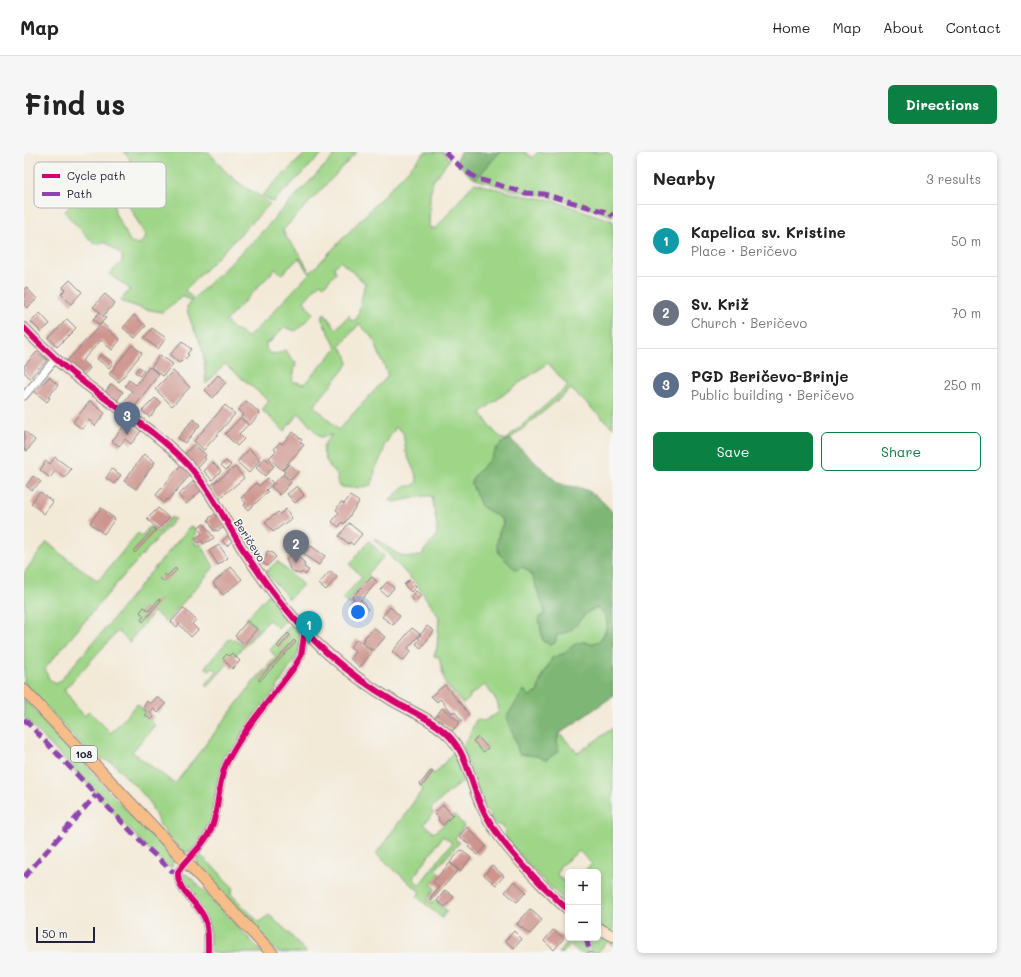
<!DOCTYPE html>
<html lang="en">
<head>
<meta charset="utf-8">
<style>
	:root { --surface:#fff; --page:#f6f6f6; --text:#222; --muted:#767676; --line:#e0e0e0; --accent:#0b8043 }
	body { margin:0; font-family:Mali,sans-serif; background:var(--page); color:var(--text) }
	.controls { position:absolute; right:12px; bottom:12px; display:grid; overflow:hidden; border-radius:6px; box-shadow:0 2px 6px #0003 }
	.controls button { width:36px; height:36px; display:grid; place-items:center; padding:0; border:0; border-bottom:1px solid var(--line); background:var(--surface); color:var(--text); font:20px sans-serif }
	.scale { position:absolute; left:12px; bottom:10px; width:59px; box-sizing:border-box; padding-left:4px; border:2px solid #22223b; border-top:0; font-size:11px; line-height:14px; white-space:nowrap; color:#22223b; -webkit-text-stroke:3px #f6f6f2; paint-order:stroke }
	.you { position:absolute; left:334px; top:460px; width:14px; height:14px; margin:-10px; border:3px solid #fff; border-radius:50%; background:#1a73e8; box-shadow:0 0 0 6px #1a73e833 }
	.badge { display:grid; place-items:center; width:26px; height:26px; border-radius:50%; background:var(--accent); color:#fff; font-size:13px; font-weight:700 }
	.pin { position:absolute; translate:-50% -33px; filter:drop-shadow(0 1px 2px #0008) }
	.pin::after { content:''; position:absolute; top:21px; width:14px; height:12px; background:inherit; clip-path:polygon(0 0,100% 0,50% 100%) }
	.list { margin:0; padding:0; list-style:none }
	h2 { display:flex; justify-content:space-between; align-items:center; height:52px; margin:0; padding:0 16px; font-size:17px }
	h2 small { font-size:13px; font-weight:400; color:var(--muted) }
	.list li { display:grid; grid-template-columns:26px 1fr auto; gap:12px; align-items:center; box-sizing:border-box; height:72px; padding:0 16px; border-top:1px solid var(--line) }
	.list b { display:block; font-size:15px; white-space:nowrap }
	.list p { margin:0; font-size:13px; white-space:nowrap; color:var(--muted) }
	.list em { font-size:13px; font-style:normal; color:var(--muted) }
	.actions { display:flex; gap:8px; padding:12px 16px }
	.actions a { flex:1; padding:9px 0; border:1px solid var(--accent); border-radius:6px; text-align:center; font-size:14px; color:var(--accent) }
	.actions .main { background:var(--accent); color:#fff }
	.map { position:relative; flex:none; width:589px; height:801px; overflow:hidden; border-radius:6px }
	header { display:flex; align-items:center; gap:24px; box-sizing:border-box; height:56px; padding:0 20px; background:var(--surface); border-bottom:1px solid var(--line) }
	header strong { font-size:19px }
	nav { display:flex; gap:22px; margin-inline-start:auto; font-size:14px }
	.intro { display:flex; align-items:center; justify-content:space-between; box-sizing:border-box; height:96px; padding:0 24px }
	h1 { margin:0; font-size:28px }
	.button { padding:10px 18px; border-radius:6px; background:var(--accent); color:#fff; font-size:14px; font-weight:700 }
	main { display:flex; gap:24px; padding:0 24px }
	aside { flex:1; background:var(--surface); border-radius:6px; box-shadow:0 2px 6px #0003 }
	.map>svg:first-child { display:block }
	.green { fill:#9ed587; stroke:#607c61; fill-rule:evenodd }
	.forest { fill:#7eb674; stroke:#506c58 }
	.building { fill:#ce948e }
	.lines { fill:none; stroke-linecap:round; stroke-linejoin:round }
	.street-casing { stroke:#8a8689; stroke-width:9 }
	.secondary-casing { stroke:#8a8689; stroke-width:12 }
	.primary-casing { stroke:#8a8689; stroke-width:13 }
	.street { stroke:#fff; stroke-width:7 }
	.secondary { stroke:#fce5cf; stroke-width:10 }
	.primary { stroke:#f7bd88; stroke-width:11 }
	.quiet { stroke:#8e44ad; stroke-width:5; stroke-dasharray:10 5; stroke-linecap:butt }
	.cycleway-casing { stroke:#f6f6f2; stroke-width:8 }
	.cycleway { stroke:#d6006c; stroke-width:6 }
	.labels { text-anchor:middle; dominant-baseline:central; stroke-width:3; stroke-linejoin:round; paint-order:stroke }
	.shield { fill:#f6f6f2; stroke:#626272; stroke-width:1 }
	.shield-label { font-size:10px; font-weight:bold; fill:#22223b }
	.street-label { font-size:11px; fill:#22223b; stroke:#f6f6f2 }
	.key { fill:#f6f6f2; stroke:#b6b6bb; stroke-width:1 }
	.key-label { font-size:11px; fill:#22223b }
</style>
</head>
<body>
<header>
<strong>Map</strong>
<nav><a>Home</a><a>Map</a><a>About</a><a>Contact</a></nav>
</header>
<div class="intro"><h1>Find us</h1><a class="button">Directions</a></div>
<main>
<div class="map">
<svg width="589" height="801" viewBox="0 0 589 801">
	<rect width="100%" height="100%" fill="#f6f6f2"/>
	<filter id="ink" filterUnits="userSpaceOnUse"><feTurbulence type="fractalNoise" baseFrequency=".025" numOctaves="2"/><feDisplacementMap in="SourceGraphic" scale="8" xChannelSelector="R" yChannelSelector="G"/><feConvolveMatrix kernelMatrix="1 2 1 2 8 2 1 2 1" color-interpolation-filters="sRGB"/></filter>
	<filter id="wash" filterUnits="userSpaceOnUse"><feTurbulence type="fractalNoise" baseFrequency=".012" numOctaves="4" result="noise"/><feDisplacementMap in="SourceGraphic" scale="16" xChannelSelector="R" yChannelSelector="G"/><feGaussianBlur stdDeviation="0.9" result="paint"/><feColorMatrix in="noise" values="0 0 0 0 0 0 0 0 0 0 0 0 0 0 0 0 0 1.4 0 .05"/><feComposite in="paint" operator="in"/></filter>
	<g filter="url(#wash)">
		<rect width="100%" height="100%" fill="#f3e9d7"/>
		<path class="green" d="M100,0H185C195,13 205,24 218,33C227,40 239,44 246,52L161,138L169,146L164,148L161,144H159L138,160L120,157L96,149L106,137L85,122L98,110V103L81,90L70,92L40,60L79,23L87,29L91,61L107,91L116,92L122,85L104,52L106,7Z
			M283,0H300L249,50L238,43Z
			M314,0H333L259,78L262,85L275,101L286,121L401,0H420L425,8L409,29L406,43L405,76H412L450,31L496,43L527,48L589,69V276L547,237L486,287L478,291L472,297L466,307L450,324L447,331L473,363L478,367L479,372L475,380L473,393L507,421L521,459L519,463L515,465L519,489L526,493L530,491L533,483C538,481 544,480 548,477C557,470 562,456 575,456C587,468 584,476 576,489L566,492L560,490L547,495L541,501L528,506C526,514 519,519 517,526C516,531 515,536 513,541L505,544L500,539L482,566L492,589L495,601L512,604L522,608L533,589L535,582H536L554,601L589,576V781L574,772V720H559L568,712L555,699L536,714L533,723L544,733V752L512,721L480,684L481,679L478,674L471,672L460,654L438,594L444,586L452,568L460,569L474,561C477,549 467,542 461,533L445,544L446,546L439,552L421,531L415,505L410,504L413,496L415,465L393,433L350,387H353C367,398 382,412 400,401L399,400L412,385L413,374L408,344H400L370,350L366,348L367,346C377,340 376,333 388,334L393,330V326L382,300L379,280L372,275L360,294L359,302L351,317L350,327L347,333C339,336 323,337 315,334L313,329C315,322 310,321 307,316C303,311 297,299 300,293C301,289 305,286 308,283L296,285L275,261L260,279L238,258L245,249L201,212L182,232C181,221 181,210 179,200C175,185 165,171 163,155L166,150L235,83L256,60ZM275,106L285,122L232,178L224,185L208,176L202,169L251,117L258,122ZM316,109L341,131L333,167L327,169L325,163L312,177L300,161L298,168L313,196L280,232L268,229L272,211L261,198L256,201L247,202L242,197V191L247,189L260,175L272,179L289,162L280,149L296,131L300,134L312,121L310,115ZM335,172L349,186L364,224L314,278L303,266L290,254L324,212L323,204L316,194ZM524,211L544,234L481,288C470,282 463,270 457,260L484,239Z
			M475,0H501L508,6L514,0H589V64L525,44L489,38L452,27Z
			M147,365L151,367L94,430L23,514L21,517L25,527L33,532L80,478L122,426L166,375L169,374L172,383L169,386L172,393L177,392L190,415L142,470L130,460L105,490L94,479L40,538L60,564L65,559L87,581L113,552L122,560L121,563L131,573L108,600L151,632L232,527L252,505L246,498L269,470C278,480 277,494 272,506L194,627L187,669L183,677L170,697L165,700H160L145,686L135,671L125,649L117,640L89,611L68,603L0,532V421L23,390L37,402L74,429L114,381L118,384L126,374L134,380Z
			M345,389L360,404L344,422L346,425L328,444L324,452L319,446L338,425L326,413L334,402Z
			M253,409L279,433L265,447L242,420Z
			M245,442L265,465L254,476L245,468L219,496L217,497L183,535L182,532L193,519L189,516L185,518L181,515L206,486L220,493L234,477L222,467Z
			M0,547L50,599L86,641L138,694L149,710L148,715L146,716L126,699L0,565Z
			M431,598L443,626L426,639L407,657L409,661L400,672L410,681L431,663L440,674L431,686L435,691L412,717L416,722L407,732L411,737L403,748L408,751L410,748L423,759L418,766L393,745L396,740L352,702L399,637L396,633L405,619L411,622ZM419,684L428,691L395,733L389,726Z
			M175,702L195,720L198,725L209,735L207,742L235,770L245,763L261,777L283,801H254L176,719L173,709Z
			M161,722L165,724L239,801H187L185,775L157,727L158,723Z
			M574,779L589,788V794L585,789L573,801H567L564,786H574Z
			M547,786H561L564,801H556L547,793L539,801H534Z"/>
		<path class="forest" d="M436,0H476L452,27L446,24L432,10Z
			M486,287L534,331C542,334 545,334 553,335C568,338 579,349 589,361V544L535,582L533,589L535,599L522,608L512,604L495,602L492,589L482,566L500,538L505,544L513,541C515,535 516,530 518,525C520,518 526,513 528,506L541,501L547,495L553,491L560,490L567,492L576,489C584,476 587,468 575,456C562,456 557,470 548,477C544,480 538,481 533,483L531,491L526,493L519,489L515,465L519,463L521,459L507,421L499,415L492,418L475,402L473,393L475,380L479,372L478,367L457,354L447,331L450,324L466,307L472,297L478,291Z"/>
		<g id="blocks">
			<path class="building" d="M46,128L58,140L47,152L37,142L41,138L39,135Z
				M2,135L13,147L3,156L0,153V138Z
				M81,142L91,151L79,164L82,166L75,173L69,167L76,160L69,155Z
				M16,161L26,172L17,180L7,170Z
				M110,163L122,174L111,186L99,176Z
				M43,167L52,176L33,195L25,186Z
				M78,171L96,188L88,198L77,188L58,209L66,216L58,225L42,210Z
				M128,176L142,186L134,197L120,186Z
				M158,189L167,197L163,202L165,203L159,209L158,208L155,211L146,203Z
				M108,193L118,201L95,230L85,222Z
				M13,200L23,208L6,226L0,220V214Z
				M77,202L89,211L85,216L73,207Z
				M136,203L149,212L139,224L127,215Z
				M115,215L120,219L116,224L111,220Z
				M125,215L135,222L106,261L97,254L108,239L101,234L105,228L112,233Z
				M149,219L166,235L148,254L131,237Z
				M194,223L202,230L189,246L181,238Z
				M25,225L34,233L24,245L26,246L23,250L11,240Z
				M87,232L99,240L92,250L80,242Z
				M131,246L137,251L126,265L118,259Z
				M66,249L81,261L71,274L65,268L58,277L49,270Z
				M222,249L236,261L226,273L217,265L219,263L214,258Z
				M201,253L211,262L180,298L170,289Z
				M216,266L224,273L215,282L220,287L213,294L201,282Z
				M169,267L176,273L161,291L154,286Z
				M104,269L117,279L107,292L101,287L95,294L88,289Z
				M0,279L11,288L3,299L0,297Z
				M269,280L278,288L276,290L280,293L258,318L245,306L252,299L250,297L256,290L258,292Z
				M170,292L182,303L180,305L182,307L173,317L159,304Z
				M225,297L236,308L225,321L213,310Z
				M120,302L131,310L112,337L100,329Z
				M31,305L47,317L41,326L31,319L26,326L16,318L22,309L26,312Z
				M241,306L250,314L241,324L232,316Z
				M202,309L207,313L202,318L197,313Z
				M188,310L197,319L188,328L180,319Z
				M265,312L274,320L267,328L259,322L261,320L259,318Z
				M157,313L167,322L144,348L143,347L140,351L132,343Z
				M211,315L220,326L195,347L185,335Z
				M88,317L97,323L90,332L82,326Z
				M258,323L267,330L256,343L247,335Z
				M9,324L17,330L8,338L2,334Z
				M244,326L249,331L242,338L244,340L224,358L220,353L222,351L217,346L232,331L235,334Z
				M170,329L178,338L162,352L154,343Z
				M273,334L280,343L271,351L263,342Z
				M16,340L29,350L20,362L7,351Z
				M326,344L335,350L320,372L318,370L315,375L308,370L315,360L312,358L317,350L320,352Z
				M77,356L91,367L80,382L66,371Z
				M134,356L145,366L134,377L123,367Z
				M262,357L268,366L249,380L241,370L254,360L256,362Z
				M193,361L201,375L193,379L192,378L190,379L184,368L186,367L185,366Z
				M325,371L338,382L329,393L326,390L325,392L315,384Z
				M180,372L190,386L179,392L178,389L174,391L171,386L178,382L174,375Z
				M130,376L132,378L111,401L109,399Z
				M205,383L209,388L203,394L198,389Z
				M195,393L204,406L194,413L185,399Z
				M287,394L301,404L295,413L280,403Z
				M243,399L249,401V402L252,405L243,414L238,410L242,406Z
				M269,401L274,404L272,406L274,405L280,410L281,416L285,418L281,423L278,420L276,422L272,421L266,417L262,407Z
				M207,415L218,427L199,443L189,431Z
				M151,416L153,418L140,430L136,426L140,422L143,424Z
				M306,419L313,425L302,438L295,432Z
				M348,425L353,430L336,449L344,457L338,464L325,452L330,447L328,445Z
				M385,428L392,435L387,440L380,433Z
				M363,430L370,436L363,444L356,438Z
				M392,439L397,443L391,450L386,445Z
				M135,447L137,448L119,470L117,468L120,464L116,460L120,455L125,459Z
				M366,455L376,464L369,473L358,465Z
				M159,456L172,468L168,472L174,478L167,485L155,472L153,475L147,470Z
				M223,469L233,477L220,492L211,484Z
				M403,474L410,479L397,496L392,492L396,487L394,486Z
				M350,476L361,485L349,499L338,490L341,487L340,486Z
				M388,476L396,482L384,496L387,499L379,509L368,500Z
				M264,481L266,483L255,496L253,494Z
				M333,487L348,500L336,515L326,506L332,499L326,495Z
				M270,488L272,490L236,529L234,528Z
				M208,501L216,509L208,517L199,506L203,502L205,504Z
				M421,533L445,562L438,569L430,559L428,561L416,547L413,550L407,544Z
				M133,545L142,552L134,561L130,557L126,561L130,565L127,568L121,563L123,561L119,556L123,549L126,552Z
				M418,556L436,570L428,579L411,566Z
				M454,585L464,596L459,600L449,589Z
				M407,619L409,620L398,634L396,632Z
				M419,653L429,663L419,673L414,668L415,666L410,661Z
				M443,675L462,694L454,703L444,695L446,693L435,684Z
				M437,698L447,706L436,719L426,710Z
				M426,711L434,718L407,749L405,747L415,735L409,730Z
				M468,713L480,724L472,733L460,723Z
				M490,729L502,740L493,750L481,740Z
				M421,738L430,745L421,755L413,749Z
				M506,757L518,768L506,782L493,772Z
				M529,778L540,786L530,798L520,789Z
				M490,779L498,787L490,796L481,789Z"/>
		</g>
	</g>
	<g filter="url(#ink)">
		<use href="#blocks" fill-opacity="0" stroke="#8a8689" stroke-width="1"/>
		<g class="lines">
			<g class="street-casing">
				<path id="street" d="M0,244L32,206
					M184,801C184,790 185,777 181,767C174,749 153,741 154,720C164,705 180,694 187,677C196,656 193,632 202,612C219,577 246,548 269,517L277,504L281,478"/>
			</g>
			<g class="secondary-casing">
				<path id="secondary" d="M0,176C18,195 42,217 63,233C97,259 133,280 162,311C186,336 200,367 218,396C242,433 270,470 302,500C323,519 347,536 371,550C389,560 412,570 426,585C443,603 446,629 456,651C470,684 496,710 520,735C528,742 535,751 544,757
					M574,776L589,784"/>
			</g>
			<g class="primary-casing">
				<path id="primary" d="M0,538L248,801"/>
			</g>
			<use href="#street" class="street"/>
			<use href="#secondary" class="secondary"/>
			<use href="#primary" class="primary"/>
			<path class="quiet" d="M421,0L440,18L454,27L502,41L520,42L585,61L589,64
				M0,567L122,695L148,719L154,720
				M0,725L72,643
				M562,786L566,801"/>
			<g class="cycleway-casing">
				<path id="cycleway" d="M0,176C18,195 42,217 63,233C97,259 133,280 162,311C186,336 200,367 218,396C242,433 270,470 302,500C323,519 347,536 371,550C389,560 412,570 426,585C443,603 446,629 456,651C470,684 496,710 520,735C528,742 535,751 544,757
					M184,801C184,790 185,777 181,767C174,749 153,741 154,720C164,705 180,694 187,677C196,656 193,632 202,612C219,577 246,548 269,517L277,504L281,478"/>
			</g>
			<use href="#cycleway" class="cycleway"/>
		</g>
	</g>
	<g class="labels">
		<rect class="shield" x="47" y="594" width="26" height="16" rx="3"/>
		<g class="shield-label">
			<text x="60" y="602">108</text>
		</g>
		<g class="street-label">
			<text transform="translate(226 388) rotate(58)">Beričevo</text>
		</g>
	</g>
	<rect x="10" y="10" width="132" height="46" rx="6" class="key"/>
	<rect x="18" y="22" width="18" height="4" fill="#d6006c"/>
	<rect x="18" y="40" width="18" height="4" fill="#8e44ad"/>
	<g class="key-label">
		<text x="43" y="28">Cycle path</text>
		<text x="43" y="46">Path</text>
	</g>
</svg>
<div class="controls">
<button>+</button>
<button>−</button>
</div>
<div class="scale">50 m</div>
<div class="you"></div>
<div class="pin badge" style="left:285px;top:492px;background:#0f9aa8">1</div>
<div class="pin badge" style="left:272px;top:411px;background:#6b7280">2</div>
<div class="pin badge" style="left:103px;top:283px;background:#5c6f8a">3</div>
</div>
<aside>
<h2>Nearby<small>3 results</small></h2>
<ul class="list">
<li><span class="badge" style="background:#0f9aa8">1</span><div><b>Kapelica sv. Kristine</b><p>Place · Beričevo</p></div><em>50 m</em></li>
<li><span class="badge" style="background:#6b7280">2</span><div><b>Sv. Križ</b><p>Church · Beričevo</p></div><em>70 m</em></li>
<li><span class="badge" style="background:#5c6f8a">3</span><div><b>PGD Beričevo-Brinje</b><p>Public building · Beričevo</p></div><em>250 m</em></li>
</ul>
<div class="actions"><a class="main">Save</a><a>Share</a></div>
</aside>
</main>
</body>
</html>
